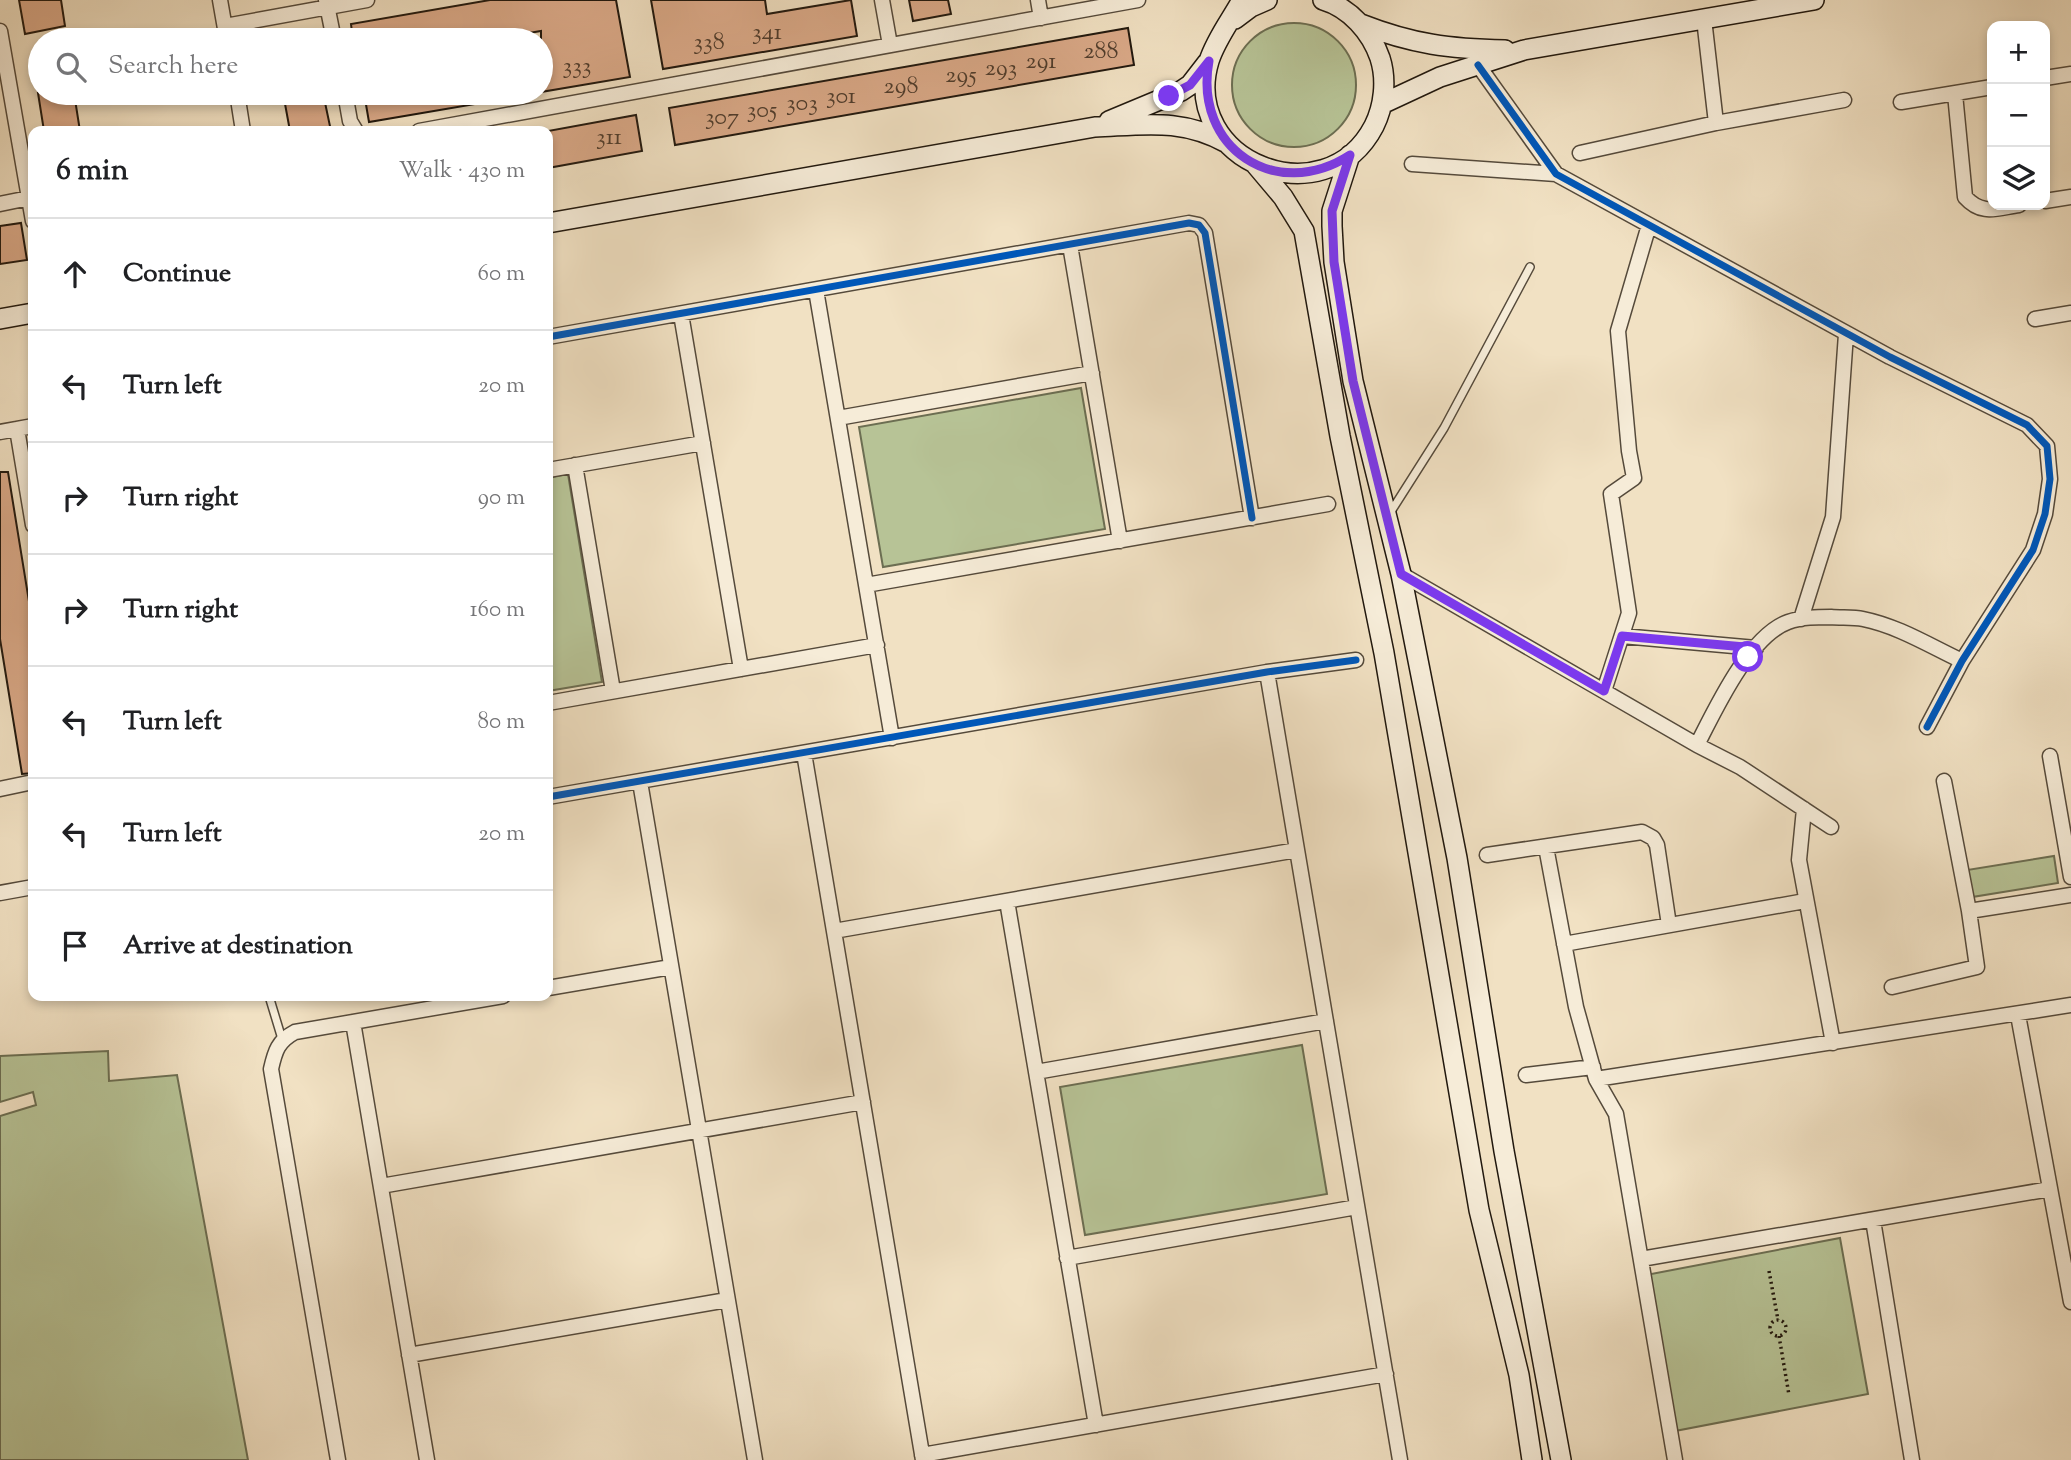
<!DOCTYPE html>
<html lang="en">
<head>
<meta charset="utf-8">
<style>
	:root { --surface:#fff; --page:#f6f6f6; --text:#202124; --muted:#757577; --line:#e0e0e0 }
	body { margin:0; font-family:"Sorts Mill Goudy",serif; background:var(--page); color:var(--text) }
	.controls { position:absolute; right:21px; top:21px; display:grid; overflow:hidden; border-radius:14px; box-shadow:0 4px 10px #0003 }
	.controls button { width:63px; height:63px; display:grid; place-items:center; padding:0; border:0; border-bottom:2px solid var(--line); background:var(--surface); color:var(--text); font:35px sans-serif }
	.stop { position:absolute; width:21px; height:21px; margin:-16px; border:5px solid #7c3aed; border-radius:50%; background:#fff }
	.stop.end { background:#7c3aed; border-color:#fff; box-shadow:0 2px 7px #0008 }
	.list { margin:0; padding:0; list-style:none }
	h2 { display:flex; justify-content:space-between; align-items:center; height:91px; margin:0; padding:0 28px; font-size:30px }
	h2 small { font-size:23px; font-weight:400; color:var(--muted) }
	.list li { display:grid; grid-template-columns:46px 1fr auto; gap:21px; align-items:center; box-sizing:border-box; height:112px; padding:0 28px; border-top:2px solid var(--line) }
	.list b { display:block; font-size:26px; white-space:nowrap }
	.list em { font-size:23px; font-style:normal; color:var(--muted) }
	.icon { flex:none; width:38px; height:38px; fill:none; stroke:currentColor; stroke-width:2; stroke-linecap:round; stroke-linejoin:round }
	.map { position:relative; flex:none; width:2071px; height:1460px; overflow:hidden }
	.search { position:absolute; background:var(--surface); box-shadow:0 4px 10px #0003; left:28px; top:28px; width:525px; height:77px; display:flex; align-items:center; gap:18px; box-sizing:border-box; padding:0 24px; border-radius:38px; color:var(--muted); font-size:26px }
	.panel { position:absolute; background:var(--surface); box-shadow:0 4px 10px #0003; left:28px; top:126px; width:525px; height:875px; border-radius:14px }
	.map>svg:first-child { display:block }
	.green { fill:#b7c396; stroke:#6c6e52; stroke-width:2 }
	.building { fill:#daa988; stroke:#21180e; stroke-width:2 }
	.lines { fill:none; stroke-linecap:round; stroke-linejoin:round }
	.service-casing { stroke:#554a3b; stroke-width:10 }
	.minor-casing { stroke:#554a3b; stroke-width:17 }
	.secondary-casing { stroke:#21180e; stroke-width:22 }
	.path { stroke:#21180e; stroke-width:3.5; stroke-dasharray:2 3.5; stroke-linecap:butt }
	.service { stroke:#f6ecd8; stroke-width:7 }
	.minor { stroke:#f6ecd8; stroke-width:14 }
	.secondary { stroke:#f6ecd8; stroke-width:19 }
	.cycleway-casing { stroke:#f6ecd8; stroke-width:11 }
	.cycleway { stroke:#0057b8; stroke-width:7 }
	.route { stroke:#7c3aed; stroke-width:9 }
	.labels { text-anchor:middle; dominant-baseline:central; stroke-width:5; stroke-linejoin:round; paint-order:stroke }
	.number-label { font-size:24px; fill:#4f3c2c }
</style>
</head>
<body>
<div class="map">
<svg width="2071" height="1460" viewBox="0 0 2071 1460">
	<rect width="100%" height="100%" fill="#f1e1c3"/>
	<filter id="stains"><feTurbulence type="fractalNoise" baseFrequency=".00286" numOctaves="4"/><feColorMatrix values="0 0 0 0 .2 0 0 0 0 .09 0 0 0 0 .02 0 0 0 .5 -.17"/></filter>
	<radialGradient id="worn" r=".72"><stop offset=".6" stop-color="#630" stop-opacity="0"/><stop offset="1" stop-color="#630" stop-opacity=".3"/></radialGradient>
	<path class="green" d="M1232 85a62 62 0 1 1 124 0a62 62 0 1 1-124 0Z
		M1081,388L1105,529L883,567L859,427Z
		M568,474L602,682L548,691V478Z
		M2054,856L2058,883L1966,898L1961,871Z
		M1302,1045L1327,1194L1085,1235L1060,1087Z
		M108,1051L109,1081L177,1075L248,1460H0V1116L36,1105L33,1092L0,1102V1056Z
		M1840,1238L1868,1394L1675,1431L1646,1275Z"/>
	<path class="building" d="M19,0H61L65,26L25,34Z
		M490,0H616L630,77L541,92V31L488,40H353L351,24Z
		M651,0H765L767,14L851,0L857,36L663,69Z
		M909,0H948L951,14L913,21Z
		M1128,28L1134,65L675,145L669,108Z
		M38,93H74L80,131H44Z
		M283,93H323L331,131H290Z
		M364,93H493V101L369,122Z
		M636,115L642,151L548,168V131Z
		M21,223L27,260L0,264V226Z
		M0,472H8L33,626V773L22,774L0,639Z"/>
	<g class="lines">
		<g class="service-casing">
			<path id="service" d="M1390,513L1444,428L1530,267
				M269,996L282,1039"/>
		</g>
		<g class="minor-casing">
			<path id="minor" d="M220,0L227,40
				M326,0L334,40
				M882,0L890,45
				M1038,0L1041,18
				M1704,19L1716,123
				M225,26L367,0
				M0,31L33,221
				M1478,65L1556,174L1890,357L2027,425L2047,446L2050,479L2045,514L2033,550L1962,661L1927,727
				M2045,78L2071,74
				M237,93L243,131
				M345,93L350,121L356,131
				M1955,94L1965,197C1982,216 1997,208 2019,205
				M1901,102L1992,87
				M419,131L1138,0
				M1580,153L1716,123L1844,100
				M1412,164L1556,174
				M2045,201L2071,197
				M0,204L29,198
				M1070,245L1120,541
				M816,290L892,738
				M681,314L741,669
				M2035,319L2071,313
				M548,337L1189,223L1199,225L1205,233L1252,518
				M838,418L1092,373
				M17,429L33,525
				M0,432L33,426
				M575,465L613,691
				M548,470L703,443
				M1401,574L1697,745L1740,767L1831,827
				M866,585L1328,504
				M1801,619L1833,517L1846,334
				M1622,636L1756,648
				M1267,672L1400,1460
				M1604,691L1629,613L1611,494L1634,478L1629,451L1618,331L1649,225
				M548,703L877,645
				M1697,745C1715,710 1749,636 1788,622C1802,617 1817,617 1831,617C1841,618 1853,617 1863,619C1898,626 1930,646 1962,661
				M804,753L923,1460
				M2050,756L2071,877
				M640,782L755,1460
				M0,789L33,782
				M548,797L1267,672L1356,660
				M1804,809L1799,860L1833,1043
				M1546,847L1576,1007L1596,1079L2071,1005
				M1487,855L1642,832L1653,838L1657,845L1669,925
				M0,893L33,887
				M1007,901L1096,1425
				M1969,911L2071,895
				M834,931L1297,850
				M1564,944L1805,901
				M1892,987L1977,967L1969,911L1944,781
				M548,988L671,967
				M2018,1015L2071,1302
				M353,1022L427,1460
				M1036,1072L1326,1021
				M1526,1075L1593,1067
				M1596,1079L1616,1114L1675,1460
				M381,1186L863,1102
				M1873,1220L1912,1460
				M1067,1258L1357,1207
				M1641,1259L2050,1189
				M409,1355L727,1300
				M922,1455L1386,1374
				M338,1460L271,1069C275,1051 278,1041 295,1032L503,996"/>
		</g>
		<g class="secondary-casing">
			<path id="secondary" d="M1242,0C1231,20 1216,39 1209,61C1179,161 1325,220 1374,126C1384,106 1387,80 1380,58C1371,32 1350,8 1323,0
				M1235,19L1251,7L1267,0
				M1361,24C1412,44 1450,49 1505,50
				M1382,104L1440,77L1524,50L1814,0
				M1109,121L1181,91L1190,85L1207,63
				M1350,155L1332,211V226L1334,262L1353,381L1401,574L1457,858L1504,1151L1561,1460
				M1256,165L1283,197L1304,231L1340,436L1384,653L1479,1210L1519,1375L1532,1460
				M548,223L1095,127C1145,125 1181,118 1227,143
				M0,319L33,313"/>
		</g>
		<path class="path" d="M1769,1271L1778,1320
			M1770 1328a8 8 0 1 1 16 0a8 8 0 1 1-16 0Z
			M1779,1336L1789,1395"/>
		<use href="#service" class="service"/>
		<use href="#minor" class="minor"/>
		<use href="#secondary" class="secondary"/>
		<g class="cycleway-casing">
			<path id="cycleway" d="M1478,65L1556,174L1890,357L2027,425L2047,446L2050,479L2045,514L2033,550L1962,661L1927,727
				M548,337L1189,223L1199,225L1205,233L1252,518
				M548,797L1267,672L1356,660"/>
		</g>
		<use href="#cycleway" class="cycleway"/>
	</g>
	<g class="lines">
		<path class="route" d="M1169,96L1190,85L1209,61C1193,148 1276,203 1350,155L1332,211L1334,262L1353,381L1401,574L1604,691L1622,636L1756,648L1748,657"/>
	</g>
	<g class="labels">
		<g class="number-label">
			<text x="767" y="33">341</text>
			<text x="709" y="43">338</text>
			<text x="1101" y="52">288</text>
			<text x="1041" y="62">291</text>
			<text x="577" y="67">333</text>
			<text x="1001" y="69">293</text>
			<text x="961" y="76">295</text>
			<text x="901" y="87">298</text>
			<text x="841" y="97">301</text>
			<text x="802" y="104">303</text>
			<text x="762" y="111">305</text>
			<text x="722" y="118">307</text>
			<text x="609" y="138">311</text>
		</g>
	</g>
	<rect width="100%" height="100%" filter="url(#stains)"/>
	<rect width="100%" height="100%" fill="url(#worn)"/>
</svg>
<div class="controls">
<button>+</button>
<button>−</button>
<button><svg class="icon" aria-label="layers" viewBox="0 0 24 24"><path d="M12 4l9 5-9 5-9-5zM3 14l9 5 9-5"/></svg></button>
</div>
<div class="stop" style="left:1748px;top:657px"></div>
<div class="stop end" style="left:1169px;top:96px"></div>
<div class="search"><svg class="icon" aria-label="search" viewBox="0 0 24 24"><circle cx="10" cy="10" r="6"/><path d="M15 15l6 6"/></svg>Search here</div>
<section class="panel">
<h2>6 min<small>Walk · 430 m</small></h2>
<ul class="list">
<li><svg class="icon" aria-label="ahead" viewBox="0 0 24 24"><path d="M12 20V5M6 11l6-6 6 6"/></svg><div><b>Continue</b></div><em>60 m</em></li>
<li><svg class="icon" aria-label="left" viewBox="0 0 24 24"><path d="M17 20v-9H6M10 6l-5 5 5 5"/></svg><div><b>Turn left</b></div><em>20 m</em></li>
<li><svg class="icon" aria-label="right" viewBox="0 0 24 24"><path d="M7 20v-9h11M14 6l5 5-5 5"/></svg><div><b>Turn right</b></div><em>90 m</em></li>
<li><svg class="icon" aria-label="right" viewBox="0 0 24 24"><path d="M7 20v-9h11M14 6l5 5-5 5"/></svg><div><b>Turn right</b></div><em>160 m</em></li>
<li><svg class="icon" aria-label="left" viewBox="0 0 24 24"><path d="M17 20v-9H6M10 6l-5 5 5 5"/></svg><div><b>Turn left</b></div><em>80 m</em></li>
<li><svg class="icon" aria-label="left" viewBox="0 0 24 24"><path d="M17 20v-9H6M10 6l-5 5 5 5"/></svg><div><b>Turn left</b></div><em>20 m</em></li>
<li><svg class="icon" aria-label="arrive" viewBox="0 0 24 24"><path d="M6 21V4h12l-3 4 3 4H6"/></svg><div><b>Arrive at destination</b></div></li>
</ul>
</section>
</div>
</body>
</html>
